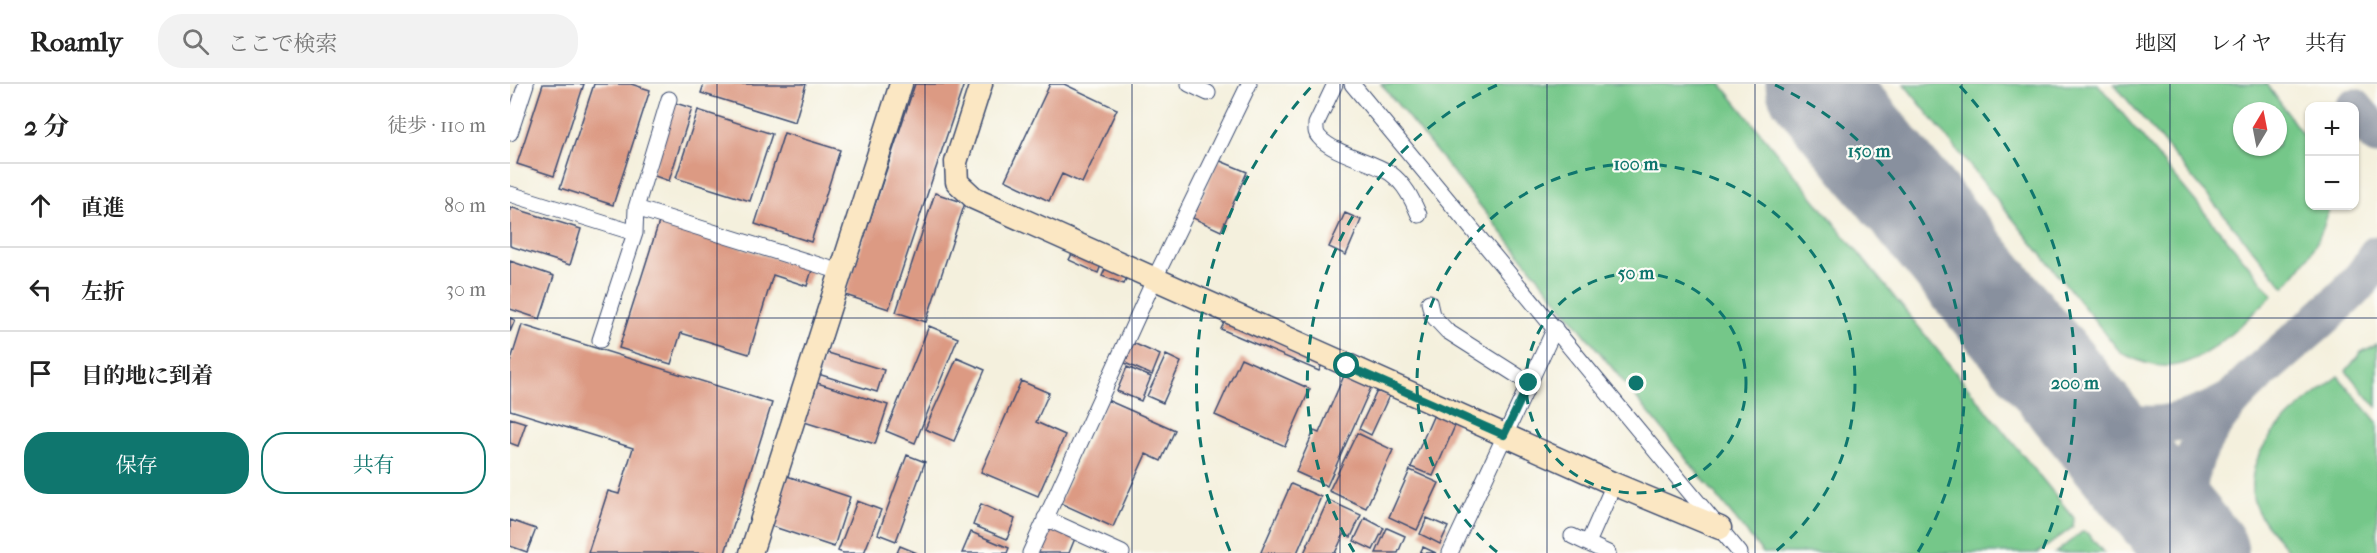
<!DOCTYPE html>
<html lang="ja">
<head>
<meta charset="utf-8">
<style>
	:root { --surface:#fff; --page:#f2f2f2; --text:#222; --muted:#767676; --line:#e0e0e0; --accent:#0f766e }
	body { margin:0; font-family:"IM FELL French Canon","Noto Serif JP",serif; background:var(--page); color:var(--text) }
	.controls { position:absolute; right:18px; top:18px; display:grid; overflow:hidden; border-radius:12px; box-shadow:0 2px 4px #0004 }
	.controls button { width:54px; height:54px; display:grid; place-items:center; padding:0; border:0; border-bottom:2px solid var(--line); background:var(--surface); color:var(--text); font:30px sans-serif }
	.compass { position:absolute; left:1723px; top:18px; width:54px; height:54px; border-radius:50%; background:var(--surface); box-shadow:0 2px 4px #0004; rotate:10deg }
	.stop { position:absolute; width:18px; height:18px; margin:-14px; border:4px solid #0f766e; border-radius:50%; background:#fff }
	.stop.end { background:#0f766e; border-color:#fff; box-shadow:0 2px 6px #0008 }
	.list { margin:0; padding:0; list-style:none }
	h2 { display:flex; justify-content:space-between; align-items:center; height:78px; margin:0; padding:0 24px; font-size:26px }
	h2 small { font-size:20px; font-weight:400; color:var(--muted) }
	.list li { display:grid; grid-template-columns:39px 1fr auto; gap:18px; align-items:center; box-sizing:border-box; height:84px; padding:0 24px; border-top:2px solid var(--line) }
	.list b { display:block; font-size:22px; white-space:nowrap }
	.list em { font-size:20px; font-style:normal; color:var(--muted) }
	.actions { display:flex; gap:12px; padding:18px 24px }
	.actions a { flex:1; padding:14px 0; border:2px solid var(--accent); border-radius:24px; text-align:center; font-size:21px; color:var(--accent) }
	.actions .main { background:var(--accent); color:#fff }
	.icon { flex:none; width:33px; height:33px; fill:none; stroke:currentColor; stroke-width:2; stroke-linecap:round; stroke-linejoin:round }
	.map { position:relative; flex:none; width:1867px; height:469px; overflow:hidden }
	header { display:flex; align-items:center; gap:36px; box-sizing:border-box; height:84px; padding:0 30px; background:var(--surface); border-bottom:2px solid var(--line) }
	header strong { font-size:28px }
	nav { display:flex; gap:33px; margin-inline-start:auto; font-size:21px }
	.search { width:420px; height:54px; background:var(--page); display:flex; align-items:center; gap:15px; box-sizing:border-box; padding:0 21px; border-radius:24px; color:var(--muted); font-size:22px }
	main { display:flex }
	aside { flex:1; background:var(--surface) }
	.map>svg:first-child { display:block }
	.green { fill:#75c789; stroke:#487b74; stroke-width:1.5; fill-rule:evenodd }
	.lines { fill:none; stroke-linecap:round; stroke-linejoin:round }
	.taxiway { stroke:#88909e; stroke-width:39 }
	.runway { stroke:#88909e; stroke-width:99 }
	.building { fill:#dc9a83 }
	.street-casing { stroke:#3c4c71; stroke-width:17 }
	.secondary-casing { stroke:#3c4c71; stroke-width:25 }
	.street { stroke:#fff; stroke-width:15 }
	.secondary { stroke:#fbe7c3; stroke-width:22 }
	.route { stroke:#0f766e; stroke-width:8 }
	.grid { fill:none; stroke:#1b2f5e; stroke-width:1.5; stroke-opacity:0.55 }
	.ring { fill:none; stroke:#0f766e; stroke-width:3; stroke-dasharray:10 8 }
	.centre { fill:#0f766e; stroke:#fdfcf7; stroke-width:3 }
	.ring-label { font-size:18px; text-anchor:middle; font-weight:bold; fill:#0f766e; stroke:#fdfcf7; stroke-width:4.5; stroke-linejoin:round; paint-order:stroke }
</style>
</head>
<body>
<header>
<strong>Roamly</strong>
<div class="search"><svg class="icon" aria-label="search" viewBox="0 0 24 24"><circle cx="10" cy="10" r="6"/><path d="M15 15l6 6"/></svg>ここで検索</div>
<nav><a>地図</a><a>レイヤ</a><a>共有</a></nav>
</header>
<main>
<aside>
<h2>2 分<small>徒歩 · 110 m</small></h2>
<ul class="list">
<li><svg class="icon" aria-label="ahead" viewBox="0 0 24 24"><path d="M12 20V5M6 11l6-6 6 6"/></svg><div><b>直進</b></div><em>80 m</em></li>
<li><svg class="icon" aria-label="left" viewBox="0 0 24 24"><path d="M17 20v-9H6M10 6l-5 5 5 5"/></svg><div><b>左折</b></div><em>30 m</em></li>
<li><svg class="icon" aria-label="arrive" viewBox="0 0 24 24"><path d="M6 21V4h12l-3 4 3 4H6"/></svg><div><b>目的地に到着</b></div></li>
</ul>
<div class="actions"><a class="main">保存</a><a>共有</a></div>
</aside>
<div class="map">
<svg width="1867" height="469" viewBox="0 0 1867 469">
	<rect width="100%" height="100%" fill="#fdfcf7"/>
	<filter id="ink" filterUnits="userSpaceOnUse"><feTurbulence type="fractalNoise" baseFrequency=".0167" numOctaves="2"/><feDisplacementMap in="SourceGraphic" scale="12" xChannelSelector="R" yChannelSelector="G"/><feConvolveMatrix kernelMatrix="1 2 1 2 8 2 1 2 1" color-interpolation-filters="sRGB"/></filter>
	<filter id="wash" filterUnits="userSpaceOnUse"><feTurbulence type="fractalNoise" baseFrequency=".008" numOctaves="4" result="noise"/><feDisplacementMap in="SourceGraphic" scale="24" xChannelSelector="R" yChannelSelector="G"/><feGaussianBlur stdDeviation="1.35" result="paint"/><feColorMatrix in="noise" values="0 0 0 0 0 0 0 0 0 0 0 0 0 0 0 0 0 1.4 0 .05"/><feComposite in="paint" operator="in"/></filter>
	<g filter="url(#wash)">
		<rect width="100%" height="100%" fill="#f4f0dd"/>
		<path class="green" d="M871,0H1211L1564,434L1563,443L1528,469H1253Z
			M1394,0H1588L1763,211C1735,236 1700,277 1661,282C1643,284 1627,276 1611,269Z
			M1604,0H1757L1799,60L1800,122H1819C1814,154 1795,180 1774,203ZM1732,27H1768V63H1732Z
			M1867,260V324L1836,287L1851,268Z
			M1828,292L1867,338V469H1780C1771,457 1759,446 1751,433C1744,423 1741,409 1742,397C1746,349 1794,321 1828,292Z
			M1572,448L1577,449L1594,469H1545Z"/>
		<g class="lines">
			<path class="taxiway" d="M1844,24L1867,52
				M1566,319C1623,351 1663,347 1720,317
				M1690,469C1685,454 1680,440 1678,424C1670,341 1759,282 1813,233C1834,214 1855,196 1867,171"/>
			<path class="runway" d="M1305,0L1689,469"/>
		</g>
		<g id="blocks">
			<path class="building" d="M33,0H74L44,92L7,80Z
				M84,0H121L140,6L103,121L50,104Z
				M194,0H296L285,38L191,9Z
				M405,0H454L379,225L335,211Z
				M540,0H554L607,25L572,99L552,90L539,117L495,96Z
				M165,19L182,24L159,97L142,91Z
				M188,26L262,50L240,117L166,94Z
				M274,49L330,66L301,158L245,140Z
				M708,76L737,88L711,147L683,134Z
				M425,109L455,119L416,238L386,228Z
				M0,123L71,145L60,181L0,162Z
				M835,129L851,136L836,171L819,163Z
				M149,138L302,186L297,202L263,191L239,270L171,249L161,280L109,264Z
				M565,164L593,176L588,189L559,176Z
				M0,177L44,192L30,235L0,225Z
				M598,179L619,188L614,200L592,192Z
				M717,233L814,276L809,287L711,245Z
				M0,234L5,236L0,248Z
				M12,241L262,319L215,469H78L98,407L109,410L123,364L0,326V279Z
				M419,242L448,254L405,359L376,347Z
				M623,259L650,271L642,291L615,279Z
				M315,268L374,286L367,308L308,290Z
				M656,271L671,278L653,319L637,312Z
				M447,274L475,286L444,357L415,345Z
				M731,274L800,305L775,362L705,331Z
				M617,283L641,293L631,317L607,307Z
				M836,287L863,299L817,402L786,388L804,347L809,349Z
				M511,297L539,309L526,338L555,351L528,412L471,388Z
				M304,298L378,321L365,360L291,337Z
				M867,307L879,312L861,351L849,345Z
				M597,316L665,346L651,377L636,370L603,443L550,419Z
				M926,326L948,335L923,392L901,383Z
				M0,334L16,339L8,362L0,359Z
				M847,349L883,366L856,424L819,407Z
				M397,371L415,378L386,457L368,450Z
				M900,386L929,399L907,446L879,433Z
				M277,392L340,413L324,463L261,442Z
				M781,400L811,413L787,469H754L751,468Z
				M818,416L851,431L841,453L834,450L825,469H794Z
				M347,417L371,426L354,469H333L328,467Z
				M471,420L505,435L497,455L463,441Z
				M855,434L874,444L863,466L844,457Z
				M917,434L938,443L930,460L910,450Z
				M0,436L26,445L17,468L0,462Z
				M540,441L566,452L559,469H528Z
				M877,444L895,452L888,469H866Z
				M461,448L499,464L497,469H452Z
				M390,462L407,469H387Z
				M913,463L926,469H910Z"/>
		</g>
	</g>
	<g filter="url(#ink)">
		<use href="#blocks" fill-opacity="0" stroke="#3c4c71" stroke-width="1.5"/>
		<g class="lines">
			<g class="street-casing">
				<path id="street" d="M679,0L698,9
					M825,0L806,40C806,45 805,49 809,53C822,69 861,77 880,89C895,100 902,115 909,131
					M842,0L1230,469
					M0,49L16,0
					M0,110L125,149
					M126,124L331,188
					M919,218L922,231L937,247L1019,299
					M90,256L125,149L126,124L159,15
					M535,434L612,469
					M1062,452L1098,469
					M1078,459L1104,400
					M520,469L644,196L739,0
					M940,469L1045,244"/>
			</g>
			<g class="secondary-casing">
				<path id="secondary" d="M471,0L446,78L447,98L464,114L1104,400L1210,444
					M241,469L391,0"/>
			</g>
			<use href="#street" class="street"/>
			<use href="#secondary" class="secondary"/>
		</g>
	</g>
	<g class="lines" filter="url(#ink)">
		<path class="route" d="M837,282L994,351L1019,299"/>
	</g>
	<path class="grid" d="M207,0V469M415,0V469M622,0V469M830,0V469M1037,0V469M1245,0V469M1452,0V469M1660,0V469M0,234H1867"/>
	<g class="ring">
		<circle cx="1126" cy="299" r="110"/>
		<path d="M987 468A219 219 0 1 1 1265 468"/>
		<path d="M844 468A329 329 0 0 1 987 1M1265 1A329 329 0 0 1 1408 468"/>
		<path d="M720 467A439 439 0 0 1 802 2M1450 2A439 439 0 0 1 1532 467"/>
	</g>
	<circle cx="1126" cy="299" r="9" class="centre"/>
	<g class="ring-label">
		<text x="1359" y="73">150 m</text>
		<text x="1126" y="86">100 m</text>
		<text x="1126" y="195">50 m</text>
		<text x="1565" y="305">200 m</text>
	</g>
</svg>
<div class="controls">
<button>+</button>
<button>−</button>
</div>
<svg class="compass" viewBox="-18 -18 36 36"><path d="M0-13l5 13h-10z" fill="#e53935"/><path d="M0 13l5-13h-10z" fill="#767676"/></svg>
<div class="stop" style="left:837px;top:282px"></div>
<div class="stop end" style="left:1019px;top:299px"></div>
</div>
</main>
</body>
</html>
